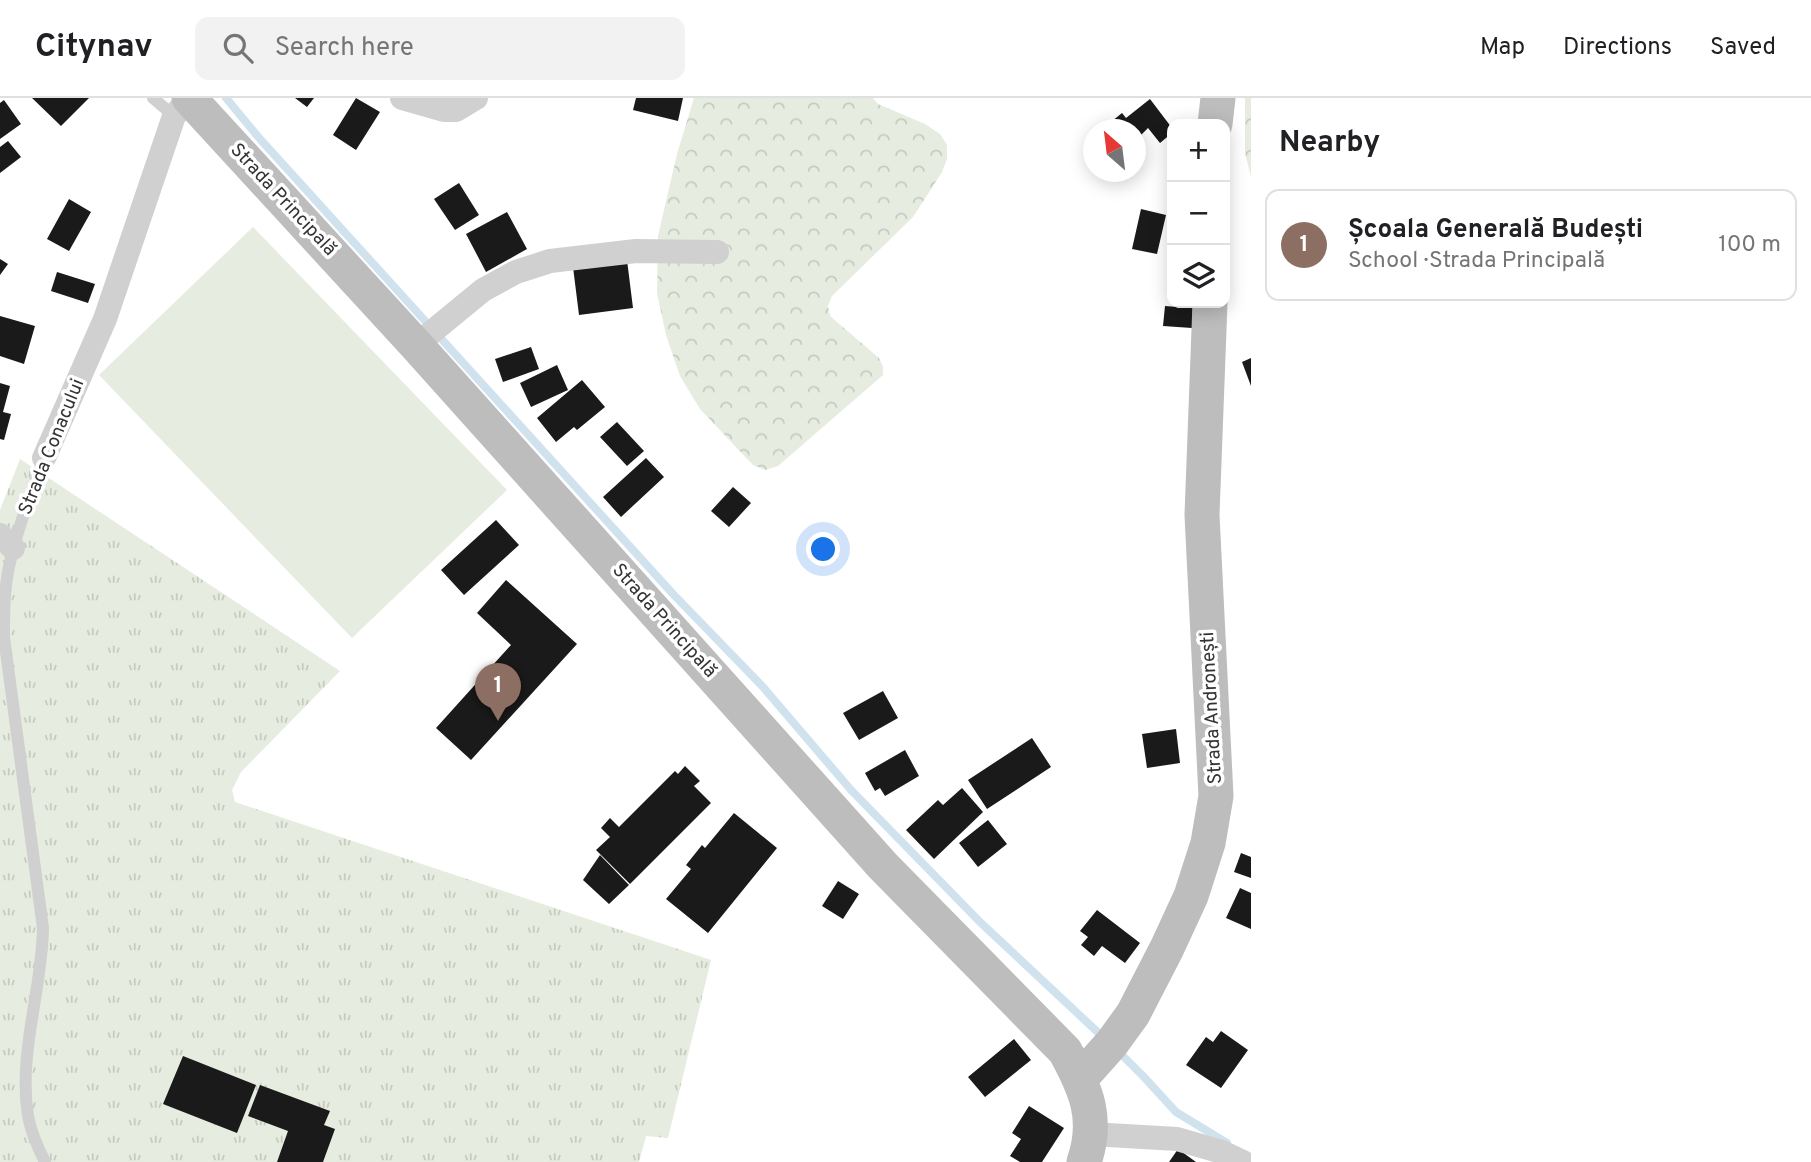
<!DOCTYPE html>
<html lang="en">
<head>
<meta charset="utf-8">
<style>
	:root { --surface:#fff; --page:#f2f2f2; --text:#202124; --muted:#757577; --line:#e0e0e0; --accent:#ea580c }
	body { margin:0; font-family:Overpass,sans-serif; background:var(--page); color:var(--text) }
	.controls { position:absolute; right:21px; top:21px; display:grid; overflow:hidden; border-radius:14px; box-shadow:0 4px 18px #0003 }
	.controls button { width:63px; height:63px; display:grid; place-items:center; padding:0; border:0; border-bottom:2px solid var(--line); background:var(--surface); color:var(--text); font:35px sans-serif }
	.compass { position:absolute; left:1083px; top:21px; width:63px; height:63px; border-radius:50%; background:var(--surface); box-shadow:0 4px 18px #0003; rotate:332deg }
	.you { position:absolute; left:824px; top:452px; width:24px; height:24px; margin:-18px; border:5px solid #fff; border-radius:50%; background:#1a73e8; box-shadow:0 0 0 10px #1a73e833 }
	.badge { display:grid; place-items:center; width:46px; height:46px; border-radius:50%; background:var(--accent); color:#fff; font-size:23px; font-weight:700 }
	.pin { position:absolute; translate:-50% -58px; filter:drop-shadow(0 2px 4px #0008) }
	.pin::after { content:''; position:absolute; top:37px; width:24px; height:21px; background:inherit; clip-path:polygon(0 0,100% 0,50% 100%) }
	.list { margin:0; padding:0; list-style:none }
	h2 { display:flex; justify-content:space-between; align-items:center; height:91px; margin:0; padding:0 28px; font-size:30px }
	h2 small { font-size:23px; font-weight:400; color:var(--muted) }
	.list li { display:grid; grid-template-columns:46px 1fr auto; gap:21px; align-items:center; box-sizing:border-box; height:112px; margin:0 14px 14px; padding:0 14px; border:2px solid var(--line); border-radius:14px }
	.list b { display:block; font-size:26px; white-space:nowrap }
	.list p { margin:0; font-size:23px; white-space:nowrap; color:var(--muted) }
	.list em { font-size:23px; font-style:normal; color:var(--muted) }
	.icon { flex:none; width:38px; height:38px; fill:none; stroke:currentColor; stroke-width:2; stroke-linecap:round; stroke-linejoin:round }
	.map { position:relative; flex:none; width:1251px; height:1064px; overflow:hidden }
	header { display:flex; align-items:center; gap:42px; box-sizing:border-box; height:98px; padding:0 35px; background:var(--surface); border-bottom:2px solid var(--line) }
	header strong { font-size:33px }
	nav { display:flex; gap:38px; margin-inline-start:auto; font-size:24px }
	.search { width:490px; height:63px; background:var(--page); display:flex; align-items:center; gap:18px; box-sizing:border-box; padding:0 24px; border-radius:14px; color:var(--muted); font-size:26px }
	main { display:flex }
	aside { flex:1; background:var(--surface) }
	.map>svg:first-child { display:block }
	.grass { fill:url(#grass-tufts) }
	.forest { fill:url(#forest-crowns) }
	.garden { fill:#e6ecdf }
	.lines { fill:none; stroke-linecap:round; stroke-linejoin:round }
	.stream { stroke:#cfe2ee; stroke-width:8 }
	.building { fill:#1a1a1a }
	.lane { stroke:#d0d0d0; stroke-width:12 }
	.street { stroke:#d0d0d0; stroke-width:24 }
	.secondary { stroke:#bdbdbd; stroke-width:35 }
	.labels { text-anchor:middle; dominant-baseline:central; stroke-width:7; stroke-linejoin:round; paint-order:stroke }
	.street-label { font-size:19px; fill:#333; stroke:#fff }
</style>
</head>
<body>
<header>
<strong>Citynav</strong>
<div class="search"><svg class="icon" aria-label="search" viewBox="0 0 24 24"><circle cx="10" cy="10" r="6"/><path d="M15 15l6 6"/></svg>Search here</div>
<nav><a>Map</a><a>Directions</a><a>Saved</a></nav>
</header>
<main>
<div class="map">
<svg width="1251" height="1064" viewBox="0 0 1251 1064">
	<defs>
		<pattern id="grass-tufts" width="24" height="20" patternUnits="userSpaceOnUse" patternTransform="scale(1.75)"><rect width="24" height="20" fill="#e6ecdf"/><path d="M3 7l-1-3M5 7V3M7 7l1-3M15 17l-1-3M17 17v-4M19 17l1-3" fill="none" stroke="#c6cbc0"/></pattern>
		<pattern id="forest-crowns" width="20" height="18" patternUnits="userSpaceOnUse" patternTransform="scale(1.75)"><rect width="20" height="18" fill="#e6ecdf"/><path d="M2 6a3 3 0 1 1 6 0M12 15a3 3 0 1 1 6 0" fill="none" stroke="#c6cbc0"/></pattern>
	</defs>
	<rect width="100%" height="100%" fill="#fff"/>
	<path class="grass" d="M20,361L340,573L241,674L232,692L235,704L711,862L668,1040L646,1038L639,1064H0V412Z"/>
	<path class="forest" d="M694,0H873L878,6L925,26L940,36L947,47V61L942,74L913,119L832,198L828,208L830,218L879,260L883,269V277L778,368L765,372L753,367L700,311L680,278L666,237L657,195L658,138L677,56Z
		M1245,0H1251V79L1245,55Z"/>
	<path class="garden" d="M253,129L507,392L352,540L99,277Z"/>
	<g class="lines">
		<path class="stream" d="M226,0L260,41L673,496L763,589L851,692L980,824L1105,941
			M1117,952L1143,978L1176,1014L1227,1045"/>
	</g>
	<path class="building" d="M32,0H89L61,28Z
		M295,0H314L307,9Z
		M356,0L380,14L356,52L333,37Z
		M636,0H683L678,23L633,12Z
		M1150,1L1172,30V35L1160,45L1148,30L1136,42V32H1101L1122,15L1126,20Z
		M4,2L21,26L0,41V5Z
		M8,43L21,59L0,75V49Z
		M459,85L479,117L455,132L434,101Z
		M69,101L91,114L69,153L47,141Z
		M1141,111L1166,117L1157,156L1132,151Z
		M507,114L527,151L486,174L466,136Z
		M0,161L8,166L0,177Z
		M627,162L633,210L579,217L573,169Z
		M57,174L95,186L88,205L51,193Z
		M1178,205H1193L1192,230L1163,228L1165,208L1178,209Z
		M0,218L35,228L24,266L0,258Z
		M531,249L539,271L503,284L495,261Z
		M1251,260V288L1242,264Z
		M557,267L568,292L531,309L520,285Z
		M582,282L605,309L577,332L574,329L556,344L537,320Z
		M0,285L10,288L3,314L11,316L4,342L0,341Z
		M617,324L644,353L627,368L600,339Z
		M646,360L664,379L621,419L603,399Z
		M733,389L751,405L729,429L711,413Z
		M496,422L519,447L464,497L441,472Z
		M506,482L577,546L471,662L436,630L511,547L477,515Z
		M883,593L898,620L859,642L843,615Z
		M1176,631L1180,665L1147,670L1142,636Z
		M1032,640L1051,669L987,711L968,682Z
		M905,652L919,678L885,698L880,690L875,693L865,675Z
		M685,668L700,683L694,688L711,705L630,786L596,752L610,739L601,730L610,720L619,729L675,673L678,676Z
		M962,690L983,714L934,761L906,732L938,702L943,707Z
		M734,715L777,750L708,835L666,801L691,771L686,767L702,747L705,750Z
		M988,722L1007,746L978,769L959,745Z
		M1241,755L1251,759V780L1234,774Z
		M600,757L629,787L609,806L583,782Z
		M838,783L859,796L843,821L822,808Z
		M1240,790L1251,795V831L1226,820Z
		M1097,812L1140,845L1125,865L1102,848L1094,858L1081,847L1088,839L1080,833Z
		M1221,933L1248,952L1221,990L1186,967L1206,939L1213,944Z
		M1014,941L1031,962L985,999L968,979Z
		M183,958L256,987L237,1035L163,1006Z
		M260,987L330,1013L324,1027L335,1031L323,1064H277L288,1033L248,1018Z
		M1029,1008L1064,1030L1042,1064H1020L1010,1058L1021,1041L1012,1035Z
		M1178,1051L1196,1064H1169Z"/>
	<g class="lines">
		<path class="lane" d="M153,0L174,18
			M44,360C31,396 17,431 9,469C4,492 4,515 4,539L43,830C42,893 18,955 28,1018C31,1034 38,1050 45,1064"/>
		<path class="street" d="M402,0L444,12H456L476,0
			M416,247L483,192L516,174L550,163L636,153L717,154
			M44,360L105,221L174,18L189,0
			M0,437L13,450
			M1091,1036L1177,1041L1222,1054L1243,1064"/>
		<path class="secondary" d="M189,0L416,247L883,768L1065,953C1086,991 1099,1021 1084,1064
			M1215,26L1218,0
			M1080,981L1112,945L1133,916L1167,850L1191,798L1208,745L1216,698L1202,417L1210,205"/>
	</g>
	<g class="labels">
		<g class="street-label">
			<text transform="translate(283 102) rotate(47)">Strada Principală</text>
			<text transform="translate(52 349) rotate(-68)">Strada Conacului</text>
			<text transform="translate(664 523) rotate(48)">Strada Principală</text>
			<text transform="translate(1212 610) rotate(-93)">Strada Andronești</text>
		</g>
	</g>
</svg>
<div class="controls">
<button>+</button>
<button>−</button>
<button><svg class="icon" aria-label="layers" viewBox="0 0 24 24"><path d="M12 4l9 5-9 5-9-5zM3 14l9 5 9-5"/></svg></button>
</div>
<svg class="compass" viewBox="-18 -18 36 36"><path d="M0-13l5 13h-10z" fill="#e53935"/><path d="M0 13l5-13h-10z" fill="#757577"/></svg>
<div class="you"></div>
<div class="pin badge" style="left:498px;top:623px;background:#8d6e63">1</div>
</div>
<aside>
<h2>Nearby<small></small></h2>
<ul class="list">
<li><span class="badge" style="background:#8d6e63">1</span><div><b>Școala Generală Budești</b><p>School · Strada Principală</p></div><em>100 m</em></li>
</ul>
</aside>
</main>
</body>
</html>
